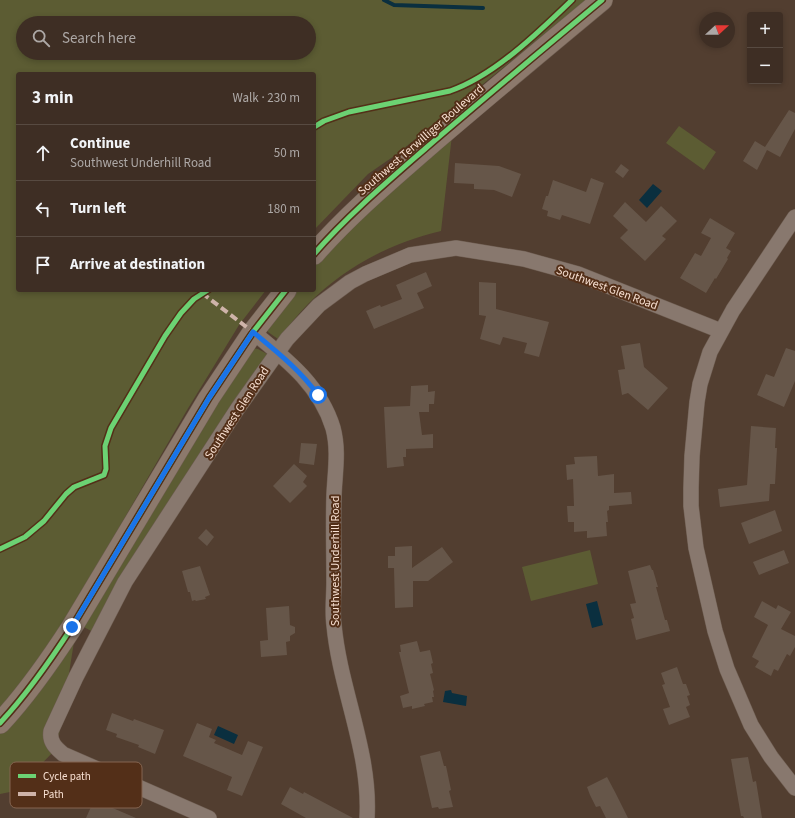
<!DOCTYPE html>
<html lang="en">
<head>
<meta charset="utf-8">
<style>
	:root { --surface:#3e2e24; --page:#493a31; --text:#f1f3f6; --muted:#ada8a6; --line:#574a41 }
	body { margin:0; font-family:"Source Sans 3",sans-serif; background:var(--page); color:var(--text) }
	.controls { position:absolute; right:12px; top:12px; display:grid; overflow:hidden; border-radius:4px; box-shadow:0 2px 6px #0003 }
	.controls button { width:36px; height:36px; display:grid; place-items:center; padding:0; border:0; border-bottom:1px solid var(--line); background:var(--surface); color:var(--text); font:20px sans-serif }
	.compass { position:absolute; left:699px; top:12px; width:36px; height:36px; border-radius:50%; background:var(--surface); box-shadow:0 2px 6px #0003; rotate:69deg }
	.stop { position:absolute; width:12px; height:12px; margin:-9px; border:3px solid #1a73e8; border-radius:50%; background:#fff }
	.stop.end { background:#1a73e8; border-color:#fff; box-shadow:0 1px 4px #0008 }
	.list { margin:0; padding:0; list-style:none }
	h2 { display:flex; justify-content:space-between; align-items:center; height:52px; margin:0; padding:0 16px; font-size:17px }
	h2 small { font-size:13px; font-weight:400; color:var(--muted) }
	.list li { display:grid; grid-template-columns:26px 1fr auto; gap:12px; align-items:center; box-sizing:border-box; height:56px; padding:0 16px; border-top:1px solid var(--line) }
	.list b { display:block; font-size:15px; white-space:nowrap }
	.list p { margin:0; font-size:13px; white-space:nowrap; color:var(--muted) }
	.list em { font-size:13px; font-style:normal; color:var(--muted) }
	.icon { flex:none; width:22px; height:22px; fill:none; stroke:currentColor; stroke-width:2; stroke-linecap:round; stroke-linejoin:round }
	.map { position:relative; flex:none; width:795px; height:818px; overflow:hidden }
	.search { position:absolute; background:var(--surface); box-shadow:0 2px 6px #0003; left:16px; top:16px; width:300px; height:44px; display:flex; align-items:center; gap:10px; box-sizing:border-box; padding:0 14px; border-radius:22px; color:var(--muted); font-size:15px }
	.panel { position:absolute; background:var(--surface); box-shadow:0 2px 6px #0003; left:16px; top:72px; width:300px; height:220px; border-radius:4px }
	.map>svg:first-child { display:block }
	.green { fill:#5c5c33; fill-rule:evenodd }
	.water { fill:#0a2f3f }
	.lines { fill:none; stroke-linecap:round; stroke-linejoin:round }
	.stream { stroke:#0a2f3f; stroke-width:4 }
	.building { fill:#665649 }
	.street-casing { stroke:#6d5c50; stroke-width:16 }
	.secondary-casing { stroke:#6d5c50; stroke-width:22 }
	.street { stroke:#88786e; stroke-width:15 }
	.secondary { stroke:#8c796c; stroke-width:21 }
	.quiet { stroke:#ceb3a9; stroke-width:4; stroke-dasharray:8 4; stroke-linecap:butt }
	.cycleway-casing { stroke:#532f18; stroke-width:8 }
	.cycleway { stroke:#6cd273; stroke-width:5 }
	.route { stroke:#1a73e8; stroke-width:5 }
	.labels { text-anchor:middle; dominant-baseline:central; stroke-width:4; stroke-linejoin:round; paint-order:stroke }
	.street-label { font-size:12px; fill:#f8e0d2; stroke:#532f18 }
	.key { fill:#532f18; stroke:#846450; stroke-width:1 }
	.key-label { font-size:11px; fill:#f8e0d2 }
</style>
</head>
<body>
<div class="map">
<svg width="795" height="818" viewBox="0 0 795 818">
	<rect width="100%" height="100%" fill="#523e30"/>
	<path class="green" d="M0,0H586L397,154L368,174L314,230V74H18V290H266L239,325L187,410L47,652L0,709ZM23,23H309V53H23Z
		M679,126L716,152L704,170L666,143Z
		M452,135L441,231C390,243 345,267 308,304C297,315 288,327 278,339L268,332L266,326L292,290H314V264Z
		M252,348L258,349L269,355L93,632L82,626L247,350Z
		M590,550L598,584L531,601L522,567Z
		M74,642L57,748L15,791L0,794V733L27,705Z"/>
	<path class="water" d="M653,184L662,191L647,208L639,200Z
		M597,601L603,625L592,628L586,604Z
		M451,690L452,693L467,696L466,706L443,702L445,691Z
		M218,726L238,735L234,744L214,735Z"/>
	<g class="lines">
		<path class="stream" d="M384,0L394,5L483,8"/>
	</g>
	<path class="building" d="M789,110L795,113V129L780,157L767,150L757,170L743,161L755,141L765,147Z
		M455,163L499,166L521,174L512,197L494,190L474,189V184L454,183Z
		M621,164L629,170L623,178L615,172Z
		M591,178L604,183L590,224L562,215L560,220L547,216L548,211L542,209L546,196H548L553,180L586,192Z
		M625,202L646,222L661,206L677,221L662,236L666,239L645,261L620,238L628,230L613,216Z
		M710,218L735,233L726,248L731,251L727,258L728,259L716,279L715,278L706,293L680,278L695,253L701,256L711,238L701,233Z
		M426,272L432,286L417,293L424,308L374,329L366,311L380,305L381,307L402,299L396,285Z
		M479,282L496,283V309L549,322L539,357L524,353L527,343L503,337L500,345L480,339L486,316L479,315Z
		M640,343L644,367L668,388L648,410L628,393L622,395L618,370L625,369L621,346Z
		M786,348L795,351V381L784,407L757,395L766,374L774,377Z
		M428,385V392L435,391L434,404H429V412H419L422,435L433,434V448L406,449V457H403L404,466L387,468L384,407L410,406L411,386Z
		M751,426L776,428L775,448H777L775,484H770L769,501L720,507L718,489L747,485Z
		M301,443L317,444L314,465L299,463Z
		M597,456L598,476L614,474V493L631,492L632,504L609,506V510L607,511L608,522H606L607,536L587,538V531L574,532V522H568L567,506H574L573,479L567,480L566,465L575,464L574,457Z
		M294,464L307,476L303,482L307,486L290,503L273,486Z
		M775,510L782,531L749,544L741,523Z
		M206,529L214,537L207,546L198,538Z
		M412,546V568L442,547L453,562L428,581H413V607L395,608L394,568H388V556H395V547Z
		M784,550L789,563L759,575L753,562Z
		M650,565L652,570H653L658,587H656L665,620H667L670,631L636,640L631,619L634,618L630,604L636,603L628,571Z
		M200,566L210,595L205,597L206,599L196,601L195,600L192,601L190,592H188L182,571Z
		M762,601L776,609L778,605L791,612L781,629L795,636V647L790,656L787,654L778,671L774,669L771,676L755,667L759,661L752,657L768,625L754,617Z
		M289,606L290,625L295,627V633L290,636V641L286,642L287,655L261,657L260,641L268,640L266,608Z
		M417,641L420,652L430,650L433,663L431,664L433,673L430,674L434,690L433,691L434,697H432L433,702L424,704L425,706L412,709V706L403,708L400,696L409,693L399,652H401L400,645Z
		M677,667L683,684H686L690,695L687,696L690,705L686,707L690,717L669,725L663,709L670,707L662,685L665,684L661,673Z
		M112,713L133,721L134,719L164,730L155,754L138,747L139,745L116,737L117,734L106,730Z
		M197,723L212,729L209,737L216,740L214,743L242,755L248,741L263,747L242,796L227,790L232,777L183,756Z
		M440,751L444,766H446L451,790L449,791L453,807L439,809L438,807L432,808L420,756Z
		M748,757L753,782L756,781L762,818H744L743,816H741L731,759Z
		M607,777L615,792L628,818H606L600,806L596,807L590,795L587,787Z
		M290,787L303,794L304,792L353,818H306L281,804Z
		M94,800L136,818H86Z"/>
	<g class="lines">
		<g class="street-casing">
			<path id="street" d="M795,217L733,310L710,352L700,384L697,402L692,456L691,488V506L696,548L715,631L727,669L751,725L771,757L795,788
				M253,332C286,359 320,385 333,428C339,450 335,472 334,495C333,524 334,553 334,582C334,596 332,611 334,625C340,690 371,752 367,818
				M209,818L63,754C56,748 49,742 51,731L76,677L125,582L238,408L287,339L319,305L350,282L365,274L410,255L456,248L524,259L578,274L721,331"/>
		</g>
		<g class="secondary-casing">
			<path id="secondary" d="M314,254C348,215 387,182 426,148C484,98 543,49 602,0
				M0,723C28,693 50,661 72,627L209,398L253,332L286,290"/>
		</g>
		<use href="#street" class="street"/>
		<use href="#secondary" class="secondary"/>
		<path class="quiet" d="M202,293L253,332"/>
		<g class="cycleway-casing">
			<path id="cycleway" d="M314,127L324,121L349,112L450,91C494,76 539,32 572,0
				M314,254C348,215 387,182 426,148C484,98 543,49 602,0
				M0,549L25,537L44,521L66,494L74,487L104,475L106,469L105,446L111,428L165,336L181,313L194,299L208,290
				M0,723C28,693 50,661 72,627L209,398L253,332L286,290"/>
		</g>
		<use href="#cycleway" class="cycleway"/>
	</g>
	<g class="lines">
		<path class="route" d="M72,627L209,398L253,332C277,352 300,370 318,395"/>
	</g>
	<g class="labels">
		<g class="street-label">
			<text transform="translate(421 140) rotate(-41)">Southwest Terwilliger Boulevard</text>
			<text transform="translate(607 288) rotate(20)">Southwest Glen Road</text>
			<text transform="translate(237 413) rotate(-57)">Southwest Glen Road</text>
			<text transform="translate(335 561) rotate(-90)">Southwest Underhill Road</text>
		</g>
	</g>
	<rect x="10" y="762" width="132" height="46" rx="6" class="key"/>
	<rect x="18" y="774" width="18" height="4" fill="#6cd273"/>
	<rect x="18" y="792" width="18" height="4" fill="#ceb3a9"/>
	<g class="key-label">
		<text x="43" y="780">Cycle path</text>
		<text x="43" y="798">Path</text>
	</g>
</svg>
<div class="controls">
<button>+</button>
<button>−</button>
</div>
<svg class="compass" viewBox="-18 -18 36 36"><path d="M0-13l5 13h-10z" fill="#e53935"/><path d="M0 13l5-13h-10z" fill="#ada8a6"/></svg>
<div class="stop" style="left:318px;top:395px"></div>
<div class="stop end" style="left:72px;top:627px"></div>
<div class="search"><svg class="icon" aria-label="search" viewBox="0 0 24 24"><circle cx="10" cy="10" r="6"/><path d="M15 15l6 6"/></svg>Search here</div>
<section class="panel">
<h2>3 min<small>Walk · 230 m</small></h2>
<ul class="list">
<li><svg class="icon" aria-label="ahead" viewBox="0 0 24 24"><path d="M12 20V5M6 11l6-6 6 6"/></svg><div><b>Continue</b><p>Southwest Underhill Road</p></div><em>50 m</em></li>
<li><svg class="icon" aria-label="left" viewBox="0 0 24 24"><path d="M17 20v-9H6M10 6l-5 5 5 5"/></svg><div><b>Turn left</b></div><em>180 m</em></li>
<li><svg class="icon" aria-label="arrive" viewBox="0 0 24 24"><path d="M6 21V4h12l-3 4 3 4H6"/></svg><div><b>Arrive at destination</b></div></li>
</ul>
</section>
</div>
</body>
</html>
